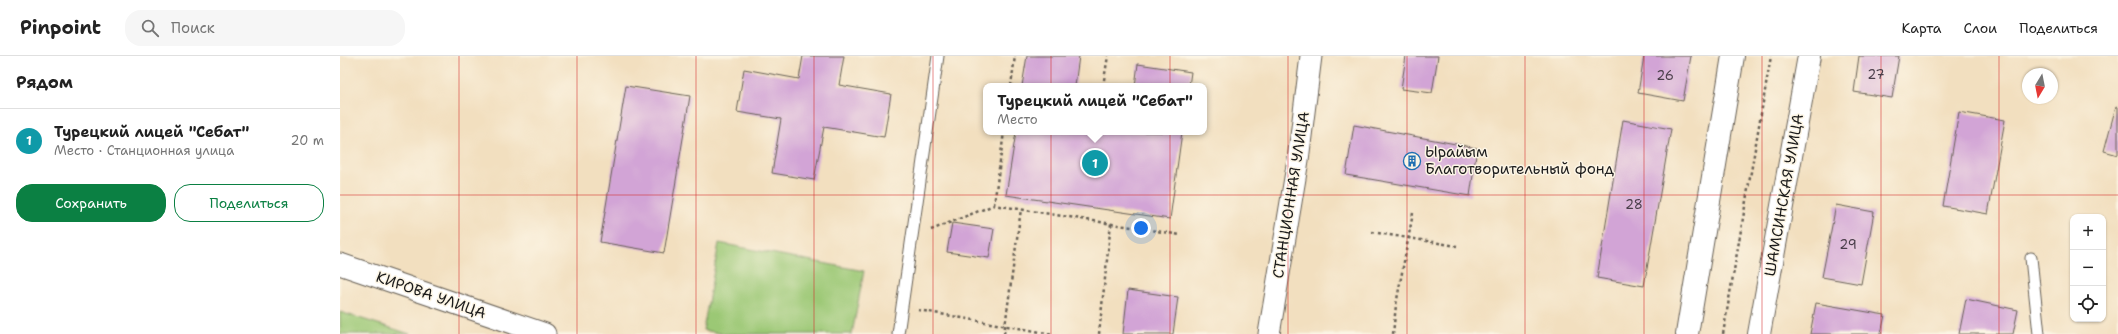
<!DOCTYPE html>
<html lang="ru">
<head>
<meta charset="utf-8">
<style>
	:root { --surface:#fff; --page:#f6f6f6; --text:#222; --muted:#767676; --line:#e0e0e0; --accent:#0b8043 }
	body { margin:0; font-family:"Shantell Sans",sans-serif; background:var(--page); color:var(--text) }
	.controls { position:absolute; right:12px; bottom:12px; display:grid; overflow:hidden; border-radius:8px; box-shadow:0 1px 3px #0004 }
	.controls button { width:36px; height:36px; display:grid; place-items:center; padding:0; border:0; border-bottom:1px solid var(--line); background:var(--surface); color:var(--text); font:20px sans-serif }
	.compass { position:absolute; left:1682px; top:12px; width:36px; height:36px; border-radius:50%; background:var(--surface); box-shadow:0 1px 3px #0004; rotate:190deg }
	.you { position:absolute; left:801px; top:172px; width:14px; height:14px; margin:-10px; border:3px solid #fff; border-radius:50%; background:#1a73e8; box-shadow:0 0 0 6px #1a73e833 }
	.badge { display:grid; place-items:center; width:26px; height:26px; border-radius:50%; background:var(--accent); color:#fff; font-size:13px; font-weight:700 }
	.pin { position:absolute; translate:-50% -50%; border:2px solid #fff; box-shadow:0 1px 4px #0006 }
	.popup { position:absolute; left:643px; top:27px; width:224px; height:52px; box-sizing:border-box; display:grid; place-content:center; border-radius:8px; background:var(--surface); filter:drop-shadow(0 1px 3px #0005); font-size:13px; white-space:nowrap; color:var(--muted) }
	.popup b { font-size:15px; color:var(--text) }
	.popup::after { content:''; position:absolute; left:50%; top:100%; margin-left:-8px; border:8px solid transparent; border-top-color:var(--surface) }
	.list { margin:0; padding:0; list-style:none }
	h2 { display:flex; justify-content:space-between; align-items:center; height:52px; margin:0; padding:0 16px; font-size:17px }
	h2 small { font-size:13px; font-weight:400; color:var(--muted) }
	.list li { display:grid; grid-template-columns:26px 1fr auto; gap:12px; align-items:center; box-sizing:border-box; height:64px; padding:0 16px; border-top:1px solid var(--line) }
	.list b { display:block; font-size:15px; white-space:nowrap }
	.list p { margin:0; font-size:13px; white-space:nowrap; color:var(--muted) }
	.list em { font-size:13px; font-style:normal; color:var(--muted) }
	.actions { display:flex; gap:8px; padding:12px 16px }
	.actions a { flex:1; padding:9px 0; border:1px solid var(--accent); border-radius:16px; text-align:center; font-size:14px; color:var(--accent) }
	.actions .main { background:var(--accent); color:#fff }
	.icon { flex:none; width:22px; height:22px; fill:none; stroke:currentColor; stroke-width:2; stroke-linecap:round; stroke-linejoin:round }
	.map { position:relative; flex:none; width:1778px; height:278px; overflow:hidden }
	header { display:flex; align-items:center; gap:24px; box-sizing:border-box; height:56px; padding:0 20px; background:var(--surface); border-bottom:1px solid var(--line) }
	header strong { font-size:19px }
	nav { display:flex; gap:22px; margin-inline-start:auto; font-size:14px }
	.search { width:280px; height:36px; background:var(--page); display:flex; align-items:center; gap:10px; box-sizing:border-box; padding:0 14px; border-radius:16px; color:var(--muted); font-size:15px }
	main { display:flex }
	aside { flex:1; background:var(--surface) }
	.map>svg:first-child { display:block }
	.green { fill:#9bc875; stroke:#5c7248 }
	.building { fill:#d2a4d6 }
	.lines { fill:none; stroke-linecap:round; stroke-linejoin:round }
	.service-casing { stroke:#676055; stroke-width:13 }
	.minor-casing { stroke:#676055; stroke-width:23 }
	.secondary-casing { stroke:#676055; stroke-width:24 }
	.path { stroke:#676055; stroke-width:2.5; stroke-dasharray:3 3; stroke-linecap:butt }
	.service { stroke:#fff; stroke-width:11 }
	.minor { stroke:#fff; stroke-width:21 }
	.secondary { stroke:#fff; stroke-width:22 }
	.grid { fill:none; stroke:#d62828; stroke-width:1; stroke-opacity:0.55 }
	.labels { text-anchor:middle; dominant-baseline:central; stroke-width:3; stroke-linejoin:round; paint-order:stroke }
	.number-label { font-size:13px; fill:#4a3e4a }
	.poi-label { font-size:15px; fill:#1c1c1c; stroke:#fcf5e5; text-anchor:start }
	.street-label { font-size:15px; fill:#1c1c1c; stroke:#fcf5e5 }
</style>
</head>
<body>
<header>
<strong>Pinpoint</strong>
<div class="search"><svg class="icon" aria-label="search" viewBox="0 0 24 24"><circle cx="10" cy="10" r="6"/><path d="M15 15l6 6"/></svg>Поиск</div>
<nav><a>Карта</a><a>Слои</a><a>Поделиться</a></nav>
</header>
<main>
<aside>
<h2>Рядом<small></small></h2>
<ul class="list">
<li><span class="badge" style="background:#0f9aa8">1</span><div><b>Турецкий лицей &quot;Себат&quot;</b><p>Место · Станционная улица</p></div><em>20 m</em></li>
</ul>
<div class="actions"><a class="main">Сохранить</a><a>Поделиться</a></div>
</aside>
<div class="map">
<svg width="1778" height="278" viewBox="0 0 1778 278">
	<rect width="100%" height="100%" fill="#fcf5e5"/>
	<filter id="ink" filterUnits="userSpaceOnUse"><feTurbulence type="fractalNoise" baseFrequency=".025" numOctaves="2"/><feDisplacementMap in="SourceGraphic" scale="8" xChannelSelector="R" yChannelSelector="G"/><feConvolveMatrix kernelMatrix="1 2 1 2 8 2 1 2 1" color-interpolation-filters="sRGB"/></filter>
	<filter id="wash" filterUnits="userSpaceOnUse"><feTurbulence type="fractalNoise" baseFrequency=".012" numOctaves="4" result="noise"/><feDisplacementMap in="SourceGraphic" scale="16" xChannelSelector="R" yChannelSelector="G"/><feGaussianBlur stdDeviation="0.9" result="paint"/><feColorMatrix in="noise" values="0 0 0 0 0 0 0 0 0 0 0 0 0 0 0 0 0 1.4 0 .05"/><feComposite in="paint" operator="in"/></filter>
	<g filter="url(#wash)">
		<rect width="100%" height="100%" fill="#f2dfbf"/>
		<path class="green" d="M379,187L524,215L512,278H384L363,274Z
			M0,256L70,278H0Z"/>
		<g id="blocks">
			<path class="building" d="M463,0H504L499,29L551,38L544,81L484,71L474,124L432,117L441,63L397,56L404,13L459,23Z
				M687,0H739L735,30H682Z
				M1066,0H1098L1092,37L1061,33Z
				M1304,0H1351L1343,45L1298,37Z
				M1519,0H1559L1552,42L1514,36Z
				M798,8L851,16L849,30H795Z
				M286,30L350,40L324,197L260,186Z
				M1776,50L1778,51V99L1764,95Z
				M1619,56L1665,64L1648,158L1603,150Z
				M1283,64L1331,73L1304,230L1257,222Z
				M1014,69L1137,92L1130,140L1006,119Z
				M676,76H842L830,163L666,139Z
				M1496,149L1534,156L1521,228L1482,221Z
				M612,167L654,173L649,202L607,196Z
				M788,234L838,241L833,278H783Z
				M1626,243L1678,254L1673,278H1619Z
				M1476,247L1545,259L1541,278H1470Z"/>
		</g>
	</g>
	<g filter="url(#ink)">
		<use href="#blocks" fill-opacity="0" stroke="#676055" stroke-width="1"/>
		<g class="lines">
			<g class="service-casing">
				<path id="service" d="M1691,202L1699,278
					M558,278L598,0"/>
			</g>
			<g class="minor-casing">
				<path id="minor" d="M0,208L205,278
					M929,278L958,104L971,0"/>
			</g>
			<g class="secondary-casing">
				<path id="secondary" d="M1347,278L1393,0
					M1419,278L1469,0"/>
			</g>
			<path class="path" d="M671,30L675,0
				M763,30L768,0
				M654,149L664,76
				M591,174L654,149L841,179
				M1032,176L1117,190
				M578,254L712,278
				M664,278L681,153
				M759,278L771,167
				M1053,278L1056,249L1073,157
				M1383,278L1431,0"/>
			<use href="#service" class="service"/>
			<use href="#minor" class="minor"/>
			<use href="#secondary" class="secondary"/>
		</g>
	</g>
	<path class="grid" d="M119,0V278M237,0V278M356,0V278M474,0V278M593,0V278M711,0V278M830,0V278M948,0V278M1067,0V278M1185,0V278M1304,0V278M1422,0V278M1541,0V278M1659,0V278M0,139H1778"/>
	<defs>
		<g id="building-ring" transform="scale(0.9)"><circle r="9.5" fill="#fcf5e5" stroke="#1f6fb2" stroke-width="1.5"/><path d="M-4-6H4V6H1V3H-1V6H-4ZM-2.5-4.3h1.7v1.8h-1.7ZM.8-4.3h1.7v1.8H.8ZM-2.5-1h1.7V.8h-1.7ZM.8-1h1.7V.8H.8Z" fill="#1f6fb2"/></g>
	</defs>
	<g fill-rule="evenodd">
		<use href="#building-ring" x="1072" y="105"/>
	</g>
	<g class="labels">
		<g class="number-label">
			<text x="1536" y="18">27</text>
			<text x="1325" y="19">26</text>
			<text x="1294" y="148">28</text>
			<text x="1508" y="188">29</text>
		</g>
		<g class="poi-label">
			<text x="1085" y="96">Ырайым<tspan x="1085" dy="17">Благотворительный фонд</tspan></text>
		</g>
		<g class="street-label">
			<text transform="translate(951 139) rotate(-81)">СТАНЦИОННАЯ УЛИЦА</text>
			<text transform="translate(1444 139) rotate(-80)">ШАМСИНСКАЯ УЛИЦА</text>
			<text transform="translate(91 239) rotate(19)">КИРОВА УЛИЦА</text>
		</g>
	</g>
</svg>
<div class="controls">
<button>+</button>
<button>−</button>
<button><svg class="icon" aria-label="locate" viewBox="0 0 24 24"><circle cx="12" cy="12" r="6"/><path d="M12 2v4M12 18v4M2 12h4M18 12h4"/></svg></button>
</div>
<svg class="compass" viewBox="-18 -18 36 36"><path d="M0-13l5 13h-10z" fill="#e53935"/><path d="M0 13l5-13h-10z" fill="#767676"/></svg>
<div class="you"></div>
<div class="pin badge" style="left:755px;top:107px;background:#0f9aa8">1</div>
<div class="popup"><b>Турецкий лицей &quot;Себат&quot;</b>Место</div>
</div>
</main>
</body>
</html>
